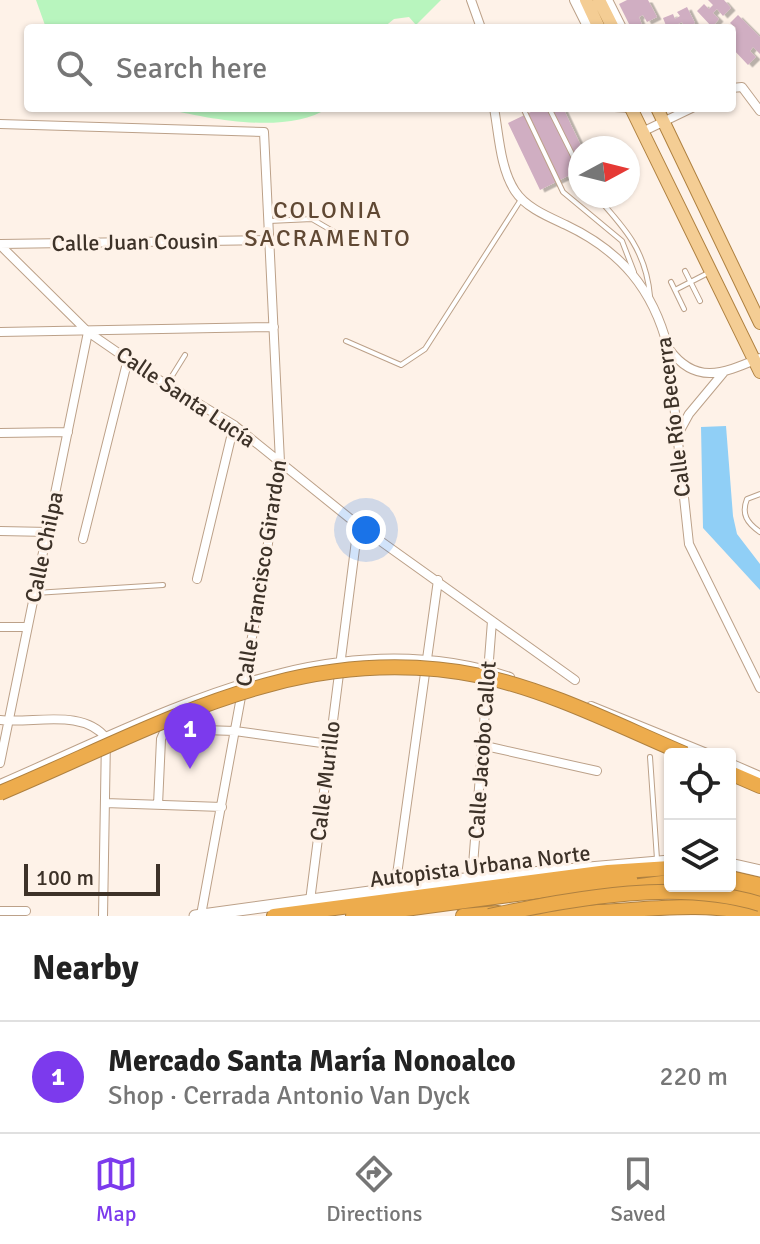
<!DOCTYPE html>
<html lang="en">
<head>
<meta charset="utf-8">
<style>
	:root { --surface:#fff; --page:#f2f2f2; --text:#222; --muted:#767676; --line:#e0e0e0; --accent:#7c3aed }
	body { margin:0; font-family:Signika,sans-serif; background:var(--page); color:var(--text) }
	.controls { position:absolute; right:24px; bottom:24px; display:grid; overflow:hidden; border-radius:8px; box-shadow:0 2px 6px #0004 }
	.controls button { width:72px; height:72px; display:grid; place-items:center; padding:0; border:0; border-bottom:2px solid var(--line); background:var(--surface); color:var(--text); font:40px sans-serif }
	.compass { position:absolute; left:568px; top:136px; width:72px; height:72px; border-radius:50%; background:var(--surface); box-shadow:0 2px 6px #0004; rotate:83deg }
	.scale { position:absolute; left:24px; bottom:20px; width:136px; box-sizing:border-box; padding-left:8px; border:4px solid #3d3228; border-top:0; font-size:22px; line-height:28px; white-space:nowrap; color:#3d3228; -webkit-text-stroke:6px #fef2e8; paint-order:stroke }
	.you { position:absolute; left:366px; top:530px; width:28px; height:28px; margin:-20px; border:6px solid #fff; border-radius:50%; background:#1a73e8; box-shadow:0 0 0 12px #1a73e833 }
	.badge { display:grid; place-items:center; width:52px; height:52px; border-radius:50%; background:var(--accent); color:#fff; font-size:26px; font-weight:700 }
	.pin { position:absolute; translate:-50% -66px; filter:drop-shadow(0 2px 4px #0008) }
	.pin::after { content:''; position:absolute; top:42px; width:28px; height:24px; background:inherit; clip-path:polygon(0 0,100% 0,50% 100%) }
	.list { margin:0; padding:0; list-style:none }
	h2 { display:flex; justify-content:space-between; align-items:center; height:104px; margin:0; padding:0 32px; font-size:34px }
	h2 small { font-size:26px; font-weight:400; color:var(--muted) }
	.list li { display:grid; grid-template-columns:52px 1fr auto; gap:24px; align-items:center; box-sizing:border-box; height:112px; padding:0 32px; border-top:2px solid var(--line) }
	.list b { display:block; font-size:30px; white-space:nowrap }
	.list p { margin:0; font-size:26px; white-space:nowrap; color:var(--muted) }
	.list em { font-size:26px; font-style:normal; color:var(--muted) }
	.icon { flex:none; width:44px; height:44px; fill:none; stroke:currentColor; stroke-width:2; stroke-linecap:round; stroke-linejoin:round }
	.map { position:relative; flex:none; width:760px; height:916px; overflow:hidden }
	.search { position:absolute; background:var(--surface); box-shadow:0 2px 6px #0004; left:24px; right:24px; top:24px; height:88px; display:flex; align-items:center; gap:20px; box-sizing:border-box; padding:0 28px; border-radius:8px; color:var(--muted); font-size:30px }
	.sheet { height:216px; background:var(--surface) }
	nav { display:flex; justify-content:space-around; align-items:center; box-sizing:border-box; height:112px; border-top:2px solid var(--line); background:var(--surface); font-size:22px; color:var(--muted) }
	nav a { display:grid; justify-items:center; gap:4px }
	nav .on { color:var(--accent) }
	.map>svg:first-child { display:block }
	.green { fill:#b8f5be }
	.water { fill:#90cff6 }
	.building { fill:#d0aec2; filter:url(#shadow) }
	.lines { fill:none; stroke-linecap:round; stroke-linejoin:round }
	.service-casing { stroke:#bca189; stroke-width:6 }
	.minor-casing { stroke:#bca189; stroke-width:10 }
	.tertiary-casing { stroke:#bca189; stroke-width:12 }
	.secondary-casing { stroke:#bca189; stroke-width:13 }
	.primary-casing { stroke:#af8140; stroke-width:14 }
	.motorway-casing { stroke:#af8140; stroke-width:16 }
	.service { stroke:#fff; stroke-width:4 }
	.minor { stroke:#fff; stroke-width:8 }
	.tertiary { stroke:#fff; stroke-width:10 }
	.secondary { stroke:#fff; stroke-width:11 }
	.primary { stroke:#f4cd94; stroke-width:12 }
	.motorway { stroke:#edac4d; stroke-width:14 }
	.motorway-bridge-casing { stroke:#af8140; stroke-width:16; stroke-linecap:butt }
	.motorway-bridge { stroke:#edac4d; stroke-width:14 }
	.labels { text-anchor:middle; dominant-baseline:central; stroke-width:6; stroke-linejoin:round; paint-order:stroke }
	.street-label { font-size:22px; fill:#3d3228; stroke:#fef2e8 }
	.neighbourhood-label { font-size:24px; letter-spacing:2px; fill:#604833; stroke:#fef2e8 }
</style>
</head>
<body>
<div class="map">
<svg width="760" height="916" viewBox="0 0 760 916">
	<defs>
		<filter id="shadow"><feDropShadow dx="4.5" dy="2.5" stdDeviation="0" flood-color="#0004"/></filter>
	</defs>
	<rect width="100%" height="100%" fill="#fef2e8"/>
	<path class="green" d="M36,0H441L416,25L409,17L394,19L383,28H46Z
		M163,108H328C288,135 208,119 163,108Z"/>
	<path class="water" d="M726,426L733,516L737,534L760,564V590L703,528L701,427Z"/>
	<path class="building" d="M627,0H648L657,17L647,22L643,15L639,17L642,25L631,28L619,4Z
		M708,0H724L731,8L723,16L717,9L713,13L719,19L712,27L697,11L704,4L709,9L713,5Z
		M687,7L695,23L685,28L682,22L678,24L680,28H667L663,18L673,14L675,19L680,16L677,12Z
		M738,15L760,37V54L753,47L750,51L756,57L748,65L732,48V32L736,28L730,23Z
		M539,108H563L582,148L580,170L540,190L508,123Z"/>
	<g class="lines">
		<g class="service-casing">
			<path id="service" d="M523,108L563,192L622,241L634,272
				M549,108L580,170
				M599,108L630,110
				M596,196C625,228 646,251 650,296
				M269,221L312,219L336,233
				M685,271L700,301
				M671,282L684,309
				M675,290L708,273
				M346,341L401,365L425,349L520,201
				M167,384L185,355
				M760,494L747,499C741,514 747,523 760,532
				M35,593L163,585
				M650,757L657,859"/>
		</g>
		<g class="minor-casing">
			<path id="minor" d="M471,0L481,28
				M732,88L742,87L760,111
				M494,108C499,135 500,168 515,191C526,208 549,217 566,225C621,251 653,289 668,348L689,544L760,688
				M0,124L264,132L280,462L263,577L201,915
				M642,132L692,108
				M0,244L270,240
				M0,245L88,332L146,372L234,425L358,525L575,680
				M0,332L274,327
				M669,349C696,386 724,373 760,358
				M0,433L68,432
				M678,434L689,414L724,372
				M0,531L49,532
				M83,539L128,359
				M197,579L234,425
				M0,627H27
				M591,706L709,754
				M0,720C33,724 83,708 106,738L103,916
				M481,745L597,771
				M0,763L88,332
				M730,763L760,776
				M0,784C160,715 331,617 510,677
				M105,803L222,807
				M158,805L161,739L164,732L172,729L235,731L329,744
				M472,878L492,621
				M395,889L438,580
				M310,901L358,525
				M0,911H26"/>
		</g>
		<g class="tertiary-casing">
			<path id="tertiary" d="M575,0L589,28
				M607,0L621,28"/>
		</g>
		<g class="secondary-casing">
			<path id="secondary" d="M730,864L760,871
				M195,916L472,878L670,861"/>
		</g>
		<g class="primary-casing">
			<path id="primary" d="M586,0L599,28
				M599,0L613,28
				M631,108L760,372
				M657,108L760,323"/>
		</g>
		<g class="motorway-casing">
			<path id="motorway" d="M730,773L760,786
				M730,878L760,885
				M625,888L670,882
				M695,888L722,887L760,895
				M518,915C545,914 572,914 599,912C655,909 705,901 760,915
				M274,916L608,872L670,868
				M353,916L630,879
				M463,916L498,913"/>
		</g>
		<use href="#service" class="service"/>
		<use href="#minor" class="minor"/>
		<use href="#tertiary" class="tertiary"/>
		<use href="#secondary" class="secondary"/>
		<use href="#primary" class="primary"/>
		<use href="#motorway" class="motorway"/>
		<g class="motorway-bridge-casing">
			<path id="motorway-bridge" d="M0,793C160,726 299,639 481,676C551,691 619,726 685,754
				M489,916C575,899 674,878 760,904"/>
		</g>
		<use href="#motorway-bridge" class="motorway-bridge"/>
	</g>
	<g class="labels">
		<g class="street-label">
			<text transform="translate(135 242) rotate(-1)">Calle Juan Cousin</text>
			<text transform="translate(186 397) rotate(34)">Calle Santa Lucía</text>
			<text transform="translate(673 417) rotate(-97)">Calle Río Becerra</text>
			<text transform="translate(44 547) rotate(-78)">Calle Chilpa</text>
			<text transform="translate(261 573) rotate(-81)">Calle Francisco Girardon</text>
			<text transform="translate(482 750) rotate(-86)">Calle Jacobo Callot</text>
			<text transform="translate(325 781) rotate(-83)">Calle Murillo</text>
			<text transform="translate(480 866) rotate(-7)">Autopista Urbana Norte</text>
		</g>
		<g class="neighbourhood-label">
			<text x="328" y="210">COLONIA<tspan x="328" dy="28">SACRAMENTO</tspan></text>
		</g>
	</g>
</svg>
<div class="controls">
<button><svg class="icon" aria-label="locate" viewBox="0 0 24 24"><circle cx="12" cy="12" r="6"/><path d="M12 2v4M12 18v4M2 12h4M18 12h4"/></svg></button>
<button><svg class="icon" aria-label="layers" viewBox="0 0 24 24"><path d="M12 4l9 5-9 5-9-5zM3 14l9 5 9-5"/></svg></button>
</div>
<svg class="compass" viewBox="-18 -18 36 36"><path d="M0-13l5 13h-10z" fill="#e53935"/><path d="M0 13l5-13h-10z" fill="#767676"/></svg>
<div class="scale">100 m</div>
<div class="you"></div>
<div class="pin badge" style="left:190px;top:769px">1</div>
<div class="search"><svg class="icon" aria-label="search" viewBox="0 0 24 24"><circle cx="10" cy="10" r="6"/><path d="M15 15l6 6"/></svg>Search here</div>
</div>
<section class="sheet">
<h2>Nearby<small></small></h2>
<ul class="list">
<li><span class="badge">1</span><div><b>Mercado Santa María Nonoalco</b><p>Shop · Cerrada Antonio Van Dyck</p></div><em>220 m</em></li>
</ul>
</section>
<nav>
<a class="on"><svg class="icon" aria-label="map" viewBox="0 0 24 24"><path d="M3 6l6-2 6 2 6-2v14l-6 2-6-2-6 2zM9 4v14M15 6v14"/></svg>Map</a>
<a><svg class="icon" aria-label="directions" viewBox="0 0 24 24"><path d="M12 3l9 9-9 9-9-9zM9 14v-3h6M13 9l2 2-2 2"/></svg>Directions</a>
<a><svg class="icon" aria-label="saved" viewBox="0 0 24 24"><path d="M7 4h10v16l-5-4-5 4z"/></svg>Saved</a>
</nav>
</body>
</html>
